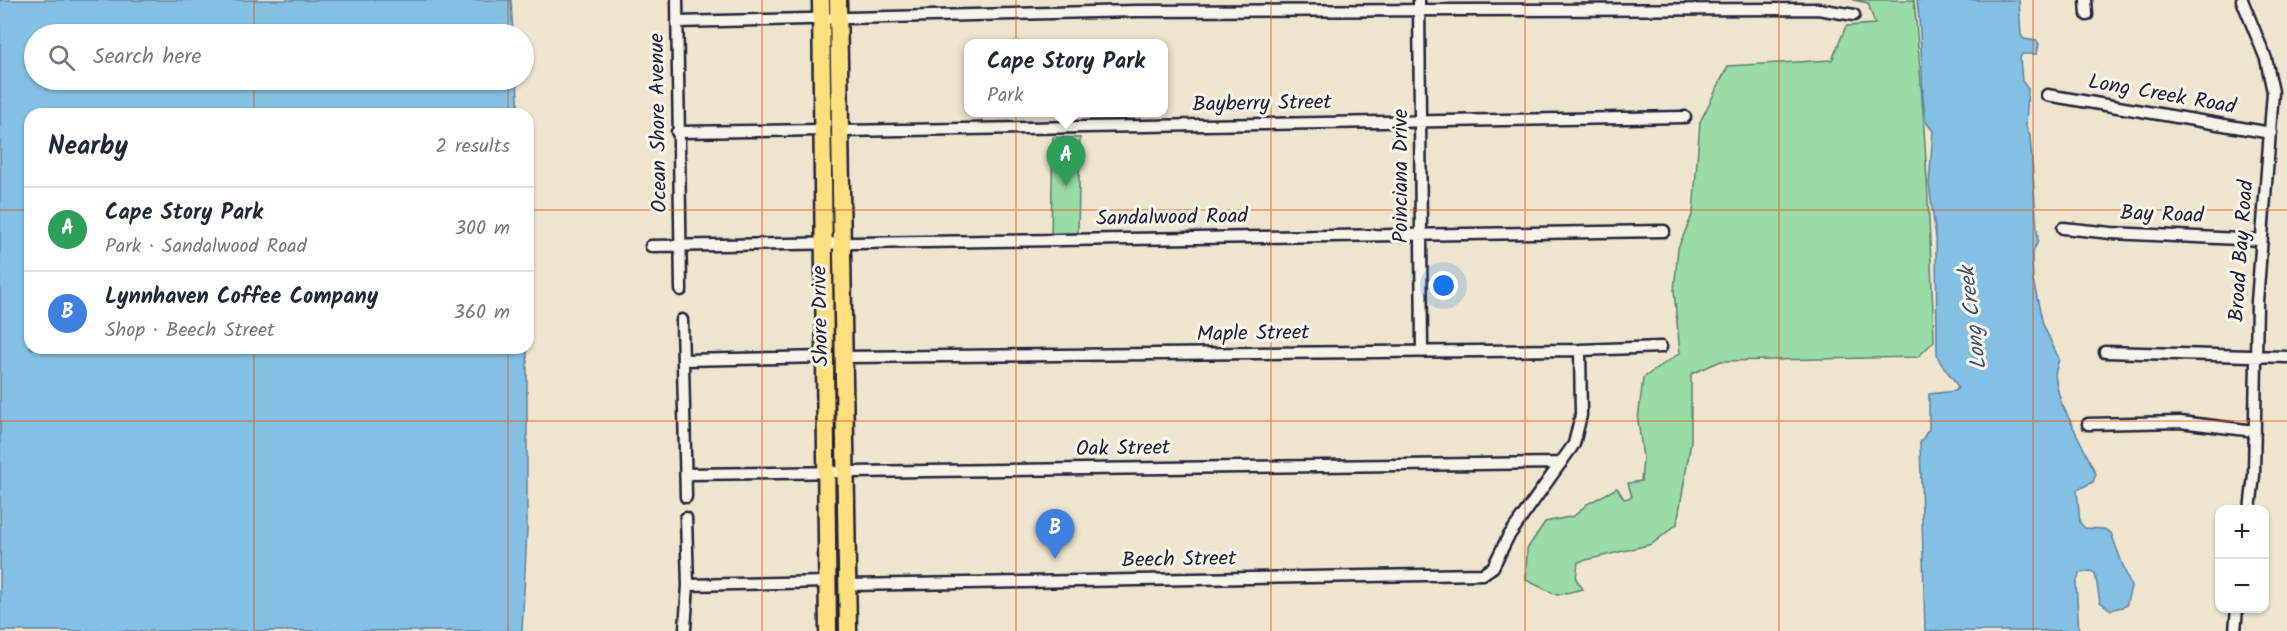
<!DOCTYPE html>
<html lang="en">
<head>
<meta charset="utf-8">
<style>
	:root { --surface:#fff; --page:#f6f6f7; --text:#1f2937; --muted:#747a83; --line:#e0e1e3; --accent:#1f6fb2 }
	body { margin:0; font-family:Kalam,sans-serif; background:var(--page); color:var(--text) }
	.controls { position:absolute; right:18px; bottom:18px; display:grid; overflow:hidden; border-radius:12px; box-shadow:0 2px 4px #0004 }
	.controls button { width:54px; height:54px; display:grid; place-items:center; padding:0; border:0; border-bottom:2px solid var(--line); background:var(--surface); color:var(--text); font:30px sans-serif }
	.you { position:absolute; left:1444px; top:286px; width:21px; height:21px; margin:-15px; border:4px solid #fff; border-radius:50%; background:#1a73e8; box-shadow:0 0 0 9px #1a73e833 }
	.badge { display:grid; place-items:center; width:39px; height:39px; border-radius:50%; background:var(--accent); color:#fff; font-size:20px; font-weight:700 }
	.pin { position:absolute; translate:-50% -50px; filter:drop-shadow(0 2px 3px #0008) }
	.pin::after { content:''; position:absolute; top:32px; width:21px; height:18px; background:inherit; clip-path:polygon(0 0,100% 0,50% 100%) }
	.popup { position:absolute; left:964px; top:39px; width:204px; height:78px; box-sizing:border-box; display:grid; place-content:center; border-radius:12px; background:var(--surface); filter:drop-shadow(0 2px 4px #0005); font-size:20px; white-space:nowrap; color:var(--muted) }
	.popup b { font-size:22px; color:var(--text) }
	.popup::after { content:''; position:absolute; left:50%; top:100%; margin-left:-12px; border:12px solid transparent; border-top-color:var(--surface) }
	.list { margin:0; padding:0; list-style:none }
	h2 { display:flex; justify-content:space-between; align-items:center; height:78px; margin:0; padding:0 24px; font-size:26px }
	h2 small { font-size:20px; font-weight:400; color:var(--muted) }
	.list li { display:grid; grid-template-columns:39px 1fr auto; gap:18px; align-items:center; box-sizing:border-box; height:84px; padding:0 24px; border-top:2px solid var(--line) }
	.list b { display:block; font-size:22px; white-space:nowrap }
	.list p { margin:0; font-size:20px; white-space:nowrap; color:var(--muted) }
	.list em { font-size:20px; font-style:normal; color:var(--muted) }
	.icon { flex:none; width:33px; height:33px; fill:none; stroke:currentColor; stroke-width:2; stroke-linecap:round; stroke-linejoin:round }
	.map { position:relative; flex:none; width:2287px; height:631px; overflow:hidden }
	.search { position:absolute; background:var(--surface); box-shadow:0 2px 4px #0004; left:24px; top:24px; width:510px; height:66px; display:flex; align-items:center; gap:15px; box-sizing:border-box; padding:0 21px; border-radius:33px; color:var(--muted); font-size:22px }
	.panel { position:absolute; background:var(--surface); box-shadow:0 2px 4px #0004; left:24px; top:108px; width:510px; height:246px; border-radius:18px }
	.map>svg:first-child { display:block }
	.green { fill:#99dba6; stroke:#5e7e70; stroke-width:1.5 }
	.water { fill:#84c0e3; stroke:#5d81a0; stroke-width:1.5 }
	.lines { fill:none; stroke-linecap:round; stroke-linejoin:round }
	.minor-casing { stroke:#22223b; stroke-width:15 }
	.highway-casing { stroke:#22223b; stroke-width:21 }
	.minor { stroke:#f7f3e8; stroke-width:10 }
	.highway { stroke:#fedf80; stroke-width:16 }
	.grid { fill:none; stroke:#de560e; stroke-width:1.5; stroke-opacity:0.55 }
	.labels { text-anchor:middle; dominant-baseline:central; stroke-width:6; stroke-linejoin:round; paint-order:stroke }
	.street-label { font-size:21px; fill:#22223b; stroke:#f7f3e8 }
	.water-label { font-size:22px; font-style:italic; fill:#3f516d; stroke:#f7f3e8 }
</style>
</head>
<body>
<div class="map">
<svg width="2287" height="631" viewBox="0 0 2287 631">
	<rect width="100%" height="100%" fill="#efe5ce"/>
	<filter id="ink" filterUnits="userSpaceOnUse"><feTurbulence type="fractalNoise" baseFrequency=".0167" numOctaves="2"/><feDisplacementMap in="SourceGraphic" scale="12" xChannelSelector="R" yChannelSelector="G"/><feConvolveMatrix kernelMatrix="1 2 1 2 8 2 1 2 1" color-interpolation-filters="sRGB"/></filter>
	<g filter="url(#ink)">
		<path class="green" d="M1853,0H1914C1925,113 1930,227 1934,341L1918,357L1721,361L1691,374V442L1677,524L1652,544L1578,562L1576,579L1583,589L1557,595L1526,580L1527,549L1545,522L1574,516L1587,504L1617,488L1624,499L1632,497L1628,483L1641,481L1643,458L1638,420L1643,378L1680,353L1674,291L1678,248L1693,213L1700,122L1728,66L1832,60L1846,26L1875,24L1868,3Z
			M1053,137L1080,138L1078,234H1051Z"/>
		<path class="water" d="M0,0H511L513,34H34V80H517L519,114H30V348H527V531L522,631H0Z
			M1917,0H2019L2021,35L2024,39L2037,41L2039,44L2037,54H2022L2020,58L2022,81L2028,89L2026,126L2030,136L2038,241L2032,254L2033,280L2043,324L2059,359L2055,374L2057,387L2061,402L2096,474L2093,482L2077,490L2080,523L2085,528L2104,529L2111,533L2131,587L2126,606L2111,610L2100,602L2095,573L2091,571L2080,573L2076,583L2079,631H1925L1920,443L1929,429V394L1955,391L1958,388C1953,374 1940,368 1937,354L1936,238L1929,184L1933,131L1925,121C1926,112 1923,107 1923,98C1922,65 1921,33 1917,0Z"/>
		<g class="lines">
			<g class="minor-casing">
				<path id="minor" d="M677,0L681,290
					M1419,0L1422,352
					M2086,0L2087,15
					M2242,0L2266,59L2273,92L2257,302L2254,475L2250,510
					M677,22L1136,11L1818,9L1854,15
					M2047,95L2271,133
					M841,131L1685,117
					M677,132L823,130
					M2063,228L2111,233L2261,240
					M651,246L1664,231
					M682,320L686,497
					M2105,352L2287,357
					M844,357L1580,350L1661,347
					M683,360L826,357
					M2088,424L2180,422L2255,431
					M686,474L1561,463
					M688,585L829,582
					M847,585L1483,574L1493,567L1508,537L1574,444L1581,415L1580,350
					M685,629L688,585L686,518
					M2235,631L2237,608"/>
			</g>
			<g class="highway-casing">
				<path id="highway" d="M821,0L828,631
					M838,0L848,631"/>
			</g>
			<use href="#minor" class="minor"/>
			<use href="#highway" class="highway"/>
		</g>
	</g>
	<path class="grid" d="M254,0V34M508,0V34M762,0V631M1016,0V631M1271,0V631M1525,0V631M1779,0V631M2033,0V631M254,80V114M508,80V114M0,210H30M528,210H2287M254,348V631M508,348V631M0,421H2287"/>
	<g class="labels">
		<g class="street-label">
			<text transform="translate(2162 95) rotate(10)">Long Creek Road</text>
			<text transform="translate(1262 104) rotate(-1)">Bayberry Street</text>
			<text transform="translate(659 123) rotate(-91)">Ocean Shore Avenue</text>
			<text transform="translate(1401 176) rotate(-90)">Poinciana Drive</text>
			<text transform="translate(2162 215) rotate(2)">Bay Road</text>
			<text transform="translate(1172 218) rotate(-1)">Sandalwood Road</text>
			<text transform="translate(2242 251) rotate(-86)">Broad Bay Road</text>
			<text transform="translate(821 316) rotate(-91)">Shore Drive</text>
			<text transform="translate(1253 334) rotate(-1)">Maple Street</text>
			<text transform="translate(1123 449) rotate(-1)">Oak Street</text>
			<text transform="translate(1179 560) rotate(-1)">Beech Street</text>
		</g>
		<g class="water-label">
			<text transform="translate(1974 318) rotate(-97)">Long Creek</text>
		</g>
	</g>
</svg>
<div class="controls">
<button>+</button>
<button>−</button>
</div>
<div class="you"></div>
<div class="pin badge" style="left:1066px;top:186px;background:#2e9e5b">A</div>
<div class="popup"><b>Cape Story Park</b>Park</div>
<div class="pin badge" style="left:1055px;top:559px;background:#3f7fe0">B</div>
<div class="search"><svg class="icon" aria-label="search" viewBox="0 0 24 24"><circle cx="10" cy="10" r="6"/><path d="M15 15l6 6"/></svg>Search here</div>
<section class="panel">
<h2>Nearby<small>2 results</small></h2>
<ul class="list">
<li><span class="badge" style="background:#2e9e5b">A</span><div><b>Cape Story Park</b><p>Park · Sandalwood Road</p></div><em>300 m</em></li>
<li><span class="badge" style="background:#3f7fe0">B</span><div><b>Lynnhaven Coffee Company</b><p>Shop · Beech Street</p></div><em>360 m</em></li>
</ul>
</section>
</div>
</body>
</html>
